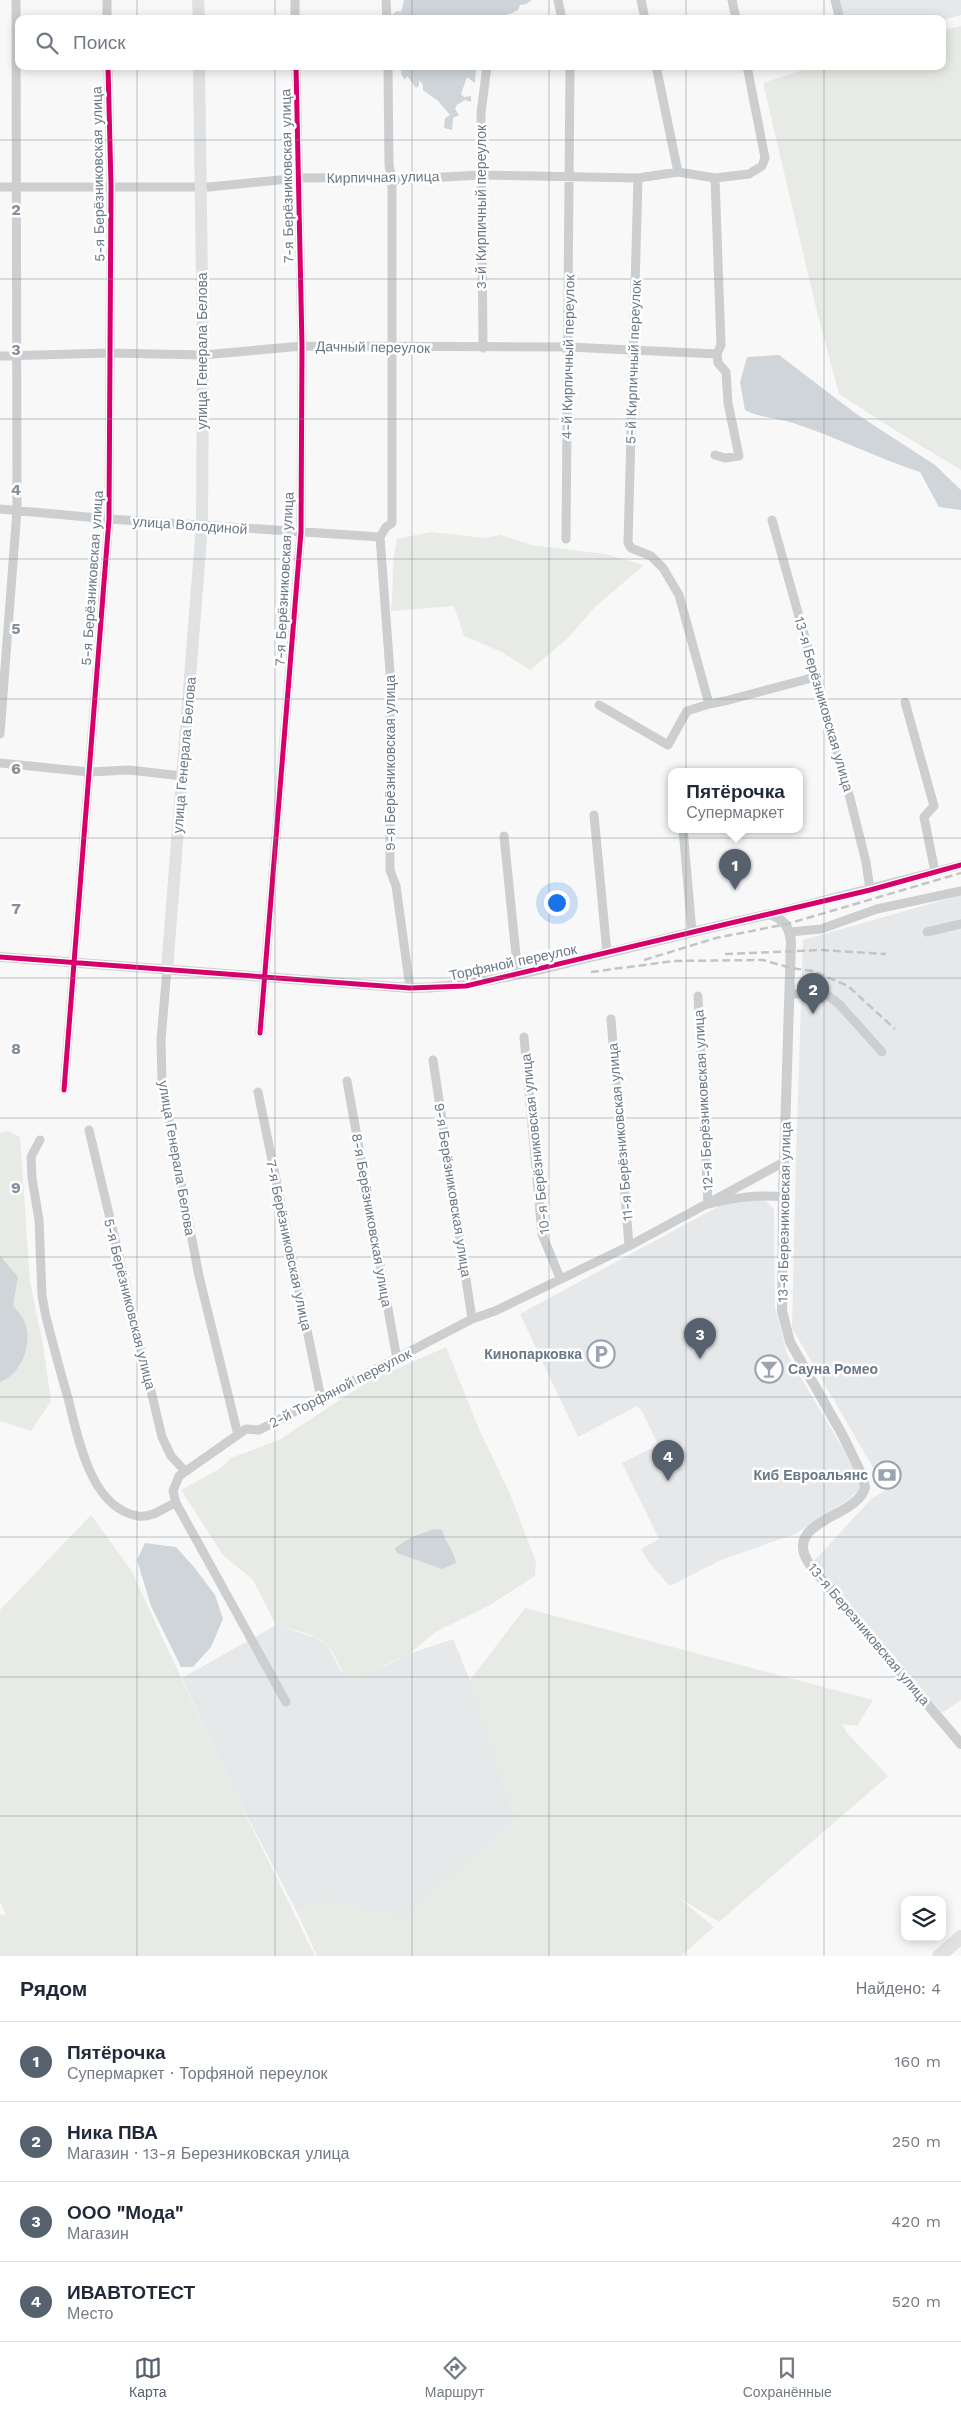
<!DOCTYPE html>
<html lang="ru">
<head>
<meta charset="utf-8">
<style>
	:root { --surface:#fff; --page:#f2f2f3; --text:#1f2937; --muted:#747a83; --line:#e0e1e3; --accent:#57616d }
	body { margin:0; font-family:"Work Sans",sans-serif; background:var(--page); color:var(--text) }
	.controls { position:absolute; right:15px; bottom:15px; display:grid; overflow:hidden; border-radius:10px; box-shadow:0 2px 12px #0003 }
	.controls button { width:45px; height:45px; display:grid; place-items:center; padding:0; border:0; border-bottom:1px solid var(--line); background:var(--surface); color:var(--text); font:25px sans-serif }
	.you { position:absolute; left:556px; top:902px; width:18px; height:18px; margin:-12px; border:4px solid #fff; border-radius:50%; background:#1a73e8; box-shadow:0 0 0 8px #1a73e833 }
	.badge { display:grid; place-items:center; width:32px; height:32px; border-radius:50%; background:var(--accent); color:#fff; font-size:16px; font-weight:700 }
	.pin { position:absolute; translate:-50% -41px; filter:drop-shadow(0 1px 2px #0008) }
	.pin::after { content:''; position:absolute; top:26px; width:18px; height:15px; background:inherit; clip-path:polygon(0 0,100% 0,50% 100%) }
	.popup { position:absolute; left:668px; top:768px; width:135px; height:65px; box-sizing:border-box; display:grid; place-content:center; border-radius:10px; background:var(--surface); filter:drop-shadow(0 1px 4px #0005); font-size:16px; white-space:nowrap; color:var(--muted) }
	.popup b { font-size:19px; color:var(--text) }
	.popup::after { content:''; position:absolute; left:50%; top:100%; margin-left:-10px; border:10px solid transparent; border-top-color:var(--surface) }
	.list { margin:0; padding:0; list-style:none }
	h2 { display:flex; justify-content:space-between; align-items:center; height:65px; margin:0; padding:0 20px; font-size:21px }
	h2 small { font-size:16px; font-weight:400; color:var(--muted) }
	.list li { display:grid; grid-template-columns:32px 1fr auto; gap:15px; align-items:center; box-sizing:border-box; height:80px; padding:0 20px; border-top:1px solid var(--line) }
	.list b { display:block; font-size:19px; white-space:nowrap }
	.list p { margin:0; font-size:16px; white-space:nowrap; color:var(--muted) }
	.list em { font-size:16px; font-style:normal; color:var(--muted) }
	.icon { flex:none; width:28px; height:28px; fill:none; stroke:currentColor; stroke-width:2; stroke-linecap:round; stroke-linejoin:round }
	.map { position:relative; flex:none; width:961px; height:1956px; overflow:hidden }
	.search { position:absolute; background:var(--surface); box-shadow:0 2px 12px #0003; left:15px; right:15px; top:15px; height:55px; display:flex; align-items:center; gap:12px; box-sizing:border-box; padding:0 18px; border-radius:10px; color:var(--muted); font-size:19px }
	.sheet { height:385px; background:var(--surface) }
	nav { display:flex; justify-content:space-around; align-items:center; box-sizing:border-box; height:70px; border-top:1px solid var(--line); background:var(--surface); font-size:14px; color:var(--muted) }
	nav a { display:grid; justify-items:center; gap:2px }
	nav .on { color:var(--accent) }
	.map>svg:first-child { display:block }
	.built { fill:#e7e8e9 }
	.green { fill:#e7eae5 }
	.water { fill:#cfd5d9 }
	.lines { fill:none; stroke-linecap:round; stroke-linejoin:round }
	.minor { stroke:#cdcecf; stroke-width:9 }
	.tertiary { stroke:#cdcecf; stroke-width:10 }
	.secondary { stroke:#e0e1e2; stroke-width:12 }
	.primary { stroke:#e0e1e2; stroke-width:14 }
	.rail { stroke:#c3c4c6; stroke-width:2.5; stroke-dasharray:8 4; stroke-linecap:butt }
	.cycleway-casing { stroke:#fff; stroke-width:8 }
	.cycleway { stroke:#d6006c; stroke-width:5 }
	.grid { fill:none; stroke:#84919d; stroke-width:1; stroke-opacity:0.55 }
	.labels { text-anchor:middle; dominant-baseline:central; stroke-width:5; stroke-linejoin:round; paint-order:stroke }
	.street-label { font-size:14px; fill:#697887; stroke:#fff }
	.poi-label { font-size:14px; font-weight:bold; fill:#697887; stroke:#fff; text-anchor:end }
	.grid-label { font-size:16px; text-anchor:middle; font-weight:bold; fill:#84919d; stroke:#fff; stroke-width:5; stroke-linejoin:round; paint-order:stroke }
</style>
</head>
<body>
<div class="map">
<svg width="961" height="1956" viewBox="0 0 961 1956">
	<rect width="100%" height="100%" fill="#f8f8f8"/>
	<path class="built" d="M837,0H961V15L942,20L843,19Z
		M961,895V1700L942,1713L814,1561L872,1498L886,1490L792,1328L796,1158L803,940Z
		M763,1198L774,1209L775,1307L787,1354L842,1447L862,1484L858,1491L849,1499L795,1534L721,1560L670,1586L650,1564L641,1549L659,1539L622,1463L658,1445L643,1413L637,1406L578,1437L520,1314L723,1204Z
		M276,1625L317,1638L327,1645L341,1671L384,1667L409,1654L453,1639L470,1680L516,1821L404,1918L326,1900L297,1912L233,1789L182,1678Z"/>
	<path class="green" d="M961,26V470L898,432L839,394L817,312L763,83L815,66H942V30Z
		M431,532L484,538L501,535L531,545L605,554L644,565L595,607L568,638L530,670L502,652L464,636L454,606L391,611C394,587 391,563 397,539Z
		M8,1131L20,1137L30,1282L43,1345L51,1401L31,1431L0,1421V1133Z
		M446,1347L479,1429L510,1494L536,1562L535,1576L490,1605L437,1631L409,1654L352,1681C337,1668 339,1659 328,1646C318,1633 291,1630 276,1625L253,1580L223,1555L181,1490L221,1468L231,1458L279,1440L367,1382Z
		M91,1515L131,1570L233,1789L315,1956H0V1914L6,1916L0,1902V1610Z
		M525,1608L873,1700L857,1726L842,1724L847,1733L888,1776L719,1922L676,1896L714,1927L681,1956H317L297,1912L326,1900L404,1918L516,1821L470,1680Z"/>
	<path class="water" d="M404,0H532L526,4L520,5L518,10C491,26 425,19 392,19L393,14L397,11L401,12Z
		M402,66H476L475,83L467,77L461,94L464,97L471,96V102L465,100L457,105L455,109L459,115L453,118L452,130L444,128L445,118L450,115L438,101L423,90V85L419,80V86L416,88L407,76L405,80L401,74Z
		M779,355L855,413L935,465L961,490V510L939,507L920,472C877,458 836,437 793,423C777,418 761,418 745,410L740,382L747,357Z
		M0,1256L18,1277L13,1305C17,1311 24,1318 26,1326C32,1346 20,1375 0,1382Z
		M434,1529L442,1530C445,1543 454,1550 456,1563L442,1569L397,1553L395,1548L410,1538Z
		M145,1543L176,1547L194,1567L215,1595L223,1619L211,1647L193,1667H181L151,1606L137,1560Z"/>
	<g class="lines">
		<path class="minor" d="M107,0V19
			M295,0V19
			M386,0L387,19
			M558,0L562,19
			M641,0L645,19
			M732,0L736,19
			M835,0L840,19
			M656,66L678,172
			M638,178L628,543L631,548L651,556L663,568L679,595L709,704
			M0,187H209L299,178L384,177L392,180L480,175L638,178L678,172L715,178L749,174L762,166L765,158L747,66
			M483,348L481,113L487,66
			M0,356L110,353L203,355L302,346L568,347L717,354
			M715,455L725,458L739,456L728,403L726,372L718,363L717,354L721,345L715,178
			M0,509L109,519L380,537
			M772,520L850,798L866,862L870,890
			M380,537L386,527L392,523V180L389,165L388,66
			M380,537L390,672V870L396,886L410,988
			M566,539L570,66
			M905,702L934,806L924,817L935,872
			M599,705L668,745L687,711L709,704L725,701L808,679L815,676
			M0,734L17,510L16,0
			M0,763L89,772L129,770L182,776
			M594,815L607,953
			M683,829L692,932
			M504,836L518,975
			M770,914L961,865
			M790,932L821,929L877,909L961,891
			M927,932L961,924
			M167,969L161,1040L162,1083L199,1276L238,1435
			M790,994H826L839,1004L882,1052
			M698,996L708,1204C734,1198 756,1194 783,1197
			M611,1019L629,1246
			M260,1033L301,532L302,346L296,66
			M524,1037L542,1234L560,1278
			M433,1060L472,1319
			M347,1081L397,1359
			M64,1090L109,519L111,186L108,66
			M258,1092L321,1398
			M89,1130L162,1437L171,1456L185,1471
			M40,1140L31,1157L32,1178L39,1220L42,1296L46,1317C53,1344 60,1371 68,1398C78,1437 90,1508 138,1516C154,1518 163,1507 176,1503
			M286,1702L176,1503L173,1491L179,1476L246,1429L259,1430L472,1319L495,1311L629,1246L784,1162"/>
		<path class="tertiary" d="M0,957L410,988C468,988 522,974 578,960C642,945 706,928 770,914C784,920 789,926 791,941L783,1197L782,1311L790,1342L842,1434L862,1475L865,1487C859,1518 779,1520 810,1565L961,1744"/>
		<path class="secondary" d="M198,0L199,19
			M167,969L202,525L203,355L199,66"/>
		<path class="primary" d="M939,1956L961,1937"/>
		<path class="rail" d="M725,954L822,950L886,954
			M644,960L716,938L787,924L961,873
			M591,972L674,961L763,960L791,968L813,971L848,986L895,1029"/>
		<g class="cycleway-casing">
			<path id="cycleway" d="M0,957L410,988L466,986L870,890L961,865
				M260,1033L301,532L302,346L296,66
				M64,1090L109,519L111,186L108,66"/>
		</g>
		<use href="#cycleway" class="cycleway"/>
	</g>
	<path class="grid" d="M137,0V19M275,0V19M412,0V19M549,0V19M686,0V19M824,0V19M137,66V1956M275,66V1956M412,66V1956M549,66V1956M686,66V1956M824,66V1956M0,140H961M0,279H961M0,419H961M0,559H961M0,699H961M0,838H961M0,978H961M0,1118H961M0,1257H961M0,1397H961M0,1537H961M0,1677H961M0,1816H961"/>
	<defs>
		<g id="parking-ring" transform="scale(1.4375)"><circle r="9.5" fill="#fff" stroke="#9ba5af" stroke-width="1.5"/><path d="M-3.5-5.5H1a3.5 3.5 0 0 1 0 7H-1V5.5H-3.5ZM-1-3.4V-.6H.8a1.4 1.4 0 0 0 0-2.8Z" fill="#9ba5af"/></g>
		<g id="bar-ring" transform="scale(1.4375)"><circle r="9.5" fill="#fff" stroke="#9ba5af" stroke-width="1.5"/><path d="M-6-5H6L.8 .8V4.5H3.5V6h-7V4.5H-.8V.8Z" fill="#9ba5af"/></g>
		<g id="bank-ring" transform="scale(1.4375)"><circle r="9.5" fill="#fff" stroke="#9ba5af" stroke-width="1.5"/><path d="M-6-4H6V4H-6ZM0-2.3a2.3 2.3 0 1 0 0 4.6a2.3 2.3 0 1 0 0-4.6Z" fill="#9ba5af"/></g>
	</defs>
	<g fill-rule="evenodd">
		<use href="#parking-ring" x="601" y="1354"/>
		<use href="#bar-ring" x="769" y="1369"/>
		<use href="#bank-ring" x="887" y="1475"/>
	</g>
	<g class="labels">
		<g class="street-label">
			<text transform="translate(98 174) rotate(-91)">5-я Берёзниковская улица</text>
			<text transform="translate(287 176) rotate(-91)">7-я Берёзниковская улица</text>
			<text transform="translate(383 177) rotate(-1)">Кирпичная улица</text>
			<text transform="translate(481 207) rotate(-90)">3-й Кирпичный переулок</text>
			<text transform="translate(373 347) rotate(1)">Дачный переулок</text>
			<text transform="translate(202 351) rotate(-90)">улица Генерала Белова</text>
			<text transform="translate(568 357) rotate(-89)">4-й Кирпичный переулок</text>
			<text transform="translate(633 362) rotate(-88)">5-й Кирпичный переулок</text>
			<text transform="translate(190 525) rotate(4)">улица Володиной</text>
			<text transform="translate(92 578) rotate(-86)">5-я Берёзниковская улица</text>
			<text transform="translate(284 579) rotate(-87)">7-я Берёзниковская улица</text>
			<text transform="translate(824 704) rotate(74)">13-я Берёзниковская улица</text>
			<text transform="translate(184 755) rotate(-85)">улица Генерала Белова</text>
			<text transform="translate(390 763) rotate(-90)">9-я Берёзниковская улица</text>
			<text transform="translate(513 962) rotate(-12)">Торфяной переулок</text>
			<text transform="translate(703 1100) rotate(-93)">12-я Берёзниковская улица</text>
			<text transform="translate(620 1132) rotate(-95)">11-я Берёзниковская улица</text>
			<text transform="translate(535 1144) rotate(-96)">10-я Берёзниковская улица</text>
			<text transform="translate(177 1158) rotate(80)">улица Генерала Белова</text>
			<text transform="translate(453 1190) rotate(81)">9-я Берёзниковская улица</text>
			<text transform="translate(784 1212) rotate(-89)">13-я Березниковская улица</text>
			<text transform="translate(372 1220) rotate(80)">8-я Берёзниковская улица</text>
			<text transform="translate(289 1245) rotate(78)">7-я Берёзниковская улица</text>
			<text transform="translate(130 1304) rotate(76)">5-я Берёзниковская улица</text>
			<text transform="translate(340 1388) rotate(-27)">2-й Торфяной переулок</text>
			<text transform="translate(869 1634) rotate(50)">13-я Березниковская улица</text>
		</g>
		<g class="poi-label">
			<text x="582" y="1354">Кинопарковка</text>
			<text x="788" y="1369" text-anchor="start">Сауна Ромео</text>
			<text x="868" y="1475">Киб Евроальянс</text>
		</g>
	</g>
	<g class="grid-label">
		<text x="16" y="215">2</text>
		<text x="16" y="355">3</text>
		<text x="16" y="495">4</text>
		<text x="16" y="634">5</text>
		<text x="16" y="774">6</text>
		<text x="16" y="914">7</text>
		<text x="16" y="1054">8</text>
		<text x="16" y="1193">9</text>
	</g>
</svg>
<div class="controls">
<button><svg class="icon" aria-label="layers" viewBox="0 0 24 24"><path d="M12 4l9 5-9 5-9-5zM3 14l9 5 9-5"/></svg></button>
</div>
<div class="you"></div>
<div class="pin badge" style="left:735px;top:890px">1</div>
<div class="popup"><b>Пятёрочка</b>Супермаркет</div>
<div class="pin badge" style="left:813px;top:1014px">2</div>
<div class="pin badge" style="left:700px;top:1359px">3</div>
<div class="pin badge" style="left:668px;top:1481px">4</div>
<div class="search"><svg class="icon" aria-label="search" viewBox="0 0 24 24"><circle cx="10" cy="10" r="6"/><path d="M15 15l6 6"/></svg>Поиск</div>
</div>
<section class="sheet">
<h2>Рядом<small>Найдено: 4</small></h2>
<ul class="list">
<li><span class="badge">1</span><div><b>Пятёрочка</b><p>Супермаркет · Торфяной переулок</p></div><em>160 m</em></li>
<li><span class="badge">2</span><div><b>Ника ПВА</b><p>Магазин · 13-я Березниковская улица</p></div><em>250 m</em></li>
<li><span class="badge">3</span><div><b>ООО &quot;Мода&quot;</b><p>Магазин</p></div><em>420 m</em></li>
<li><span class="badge">4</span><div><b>ИВАВТОТЕСТ</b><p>Место</p></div><em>520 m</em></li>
</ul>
</section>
<nav>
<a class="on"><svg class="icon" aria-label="map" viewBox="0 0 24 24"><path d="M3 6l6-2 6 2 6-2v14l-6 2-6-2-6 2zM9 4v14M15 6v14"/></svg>Карта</a>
<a><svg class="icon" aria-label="directions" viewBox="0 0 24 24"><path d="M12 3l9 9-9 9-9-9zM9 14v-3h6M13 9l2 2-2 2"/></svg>Маршрут</a>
<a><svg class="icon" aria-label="saved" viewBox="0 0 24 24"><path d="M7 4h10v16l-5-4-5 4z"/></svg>Сохранённые</a>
</nav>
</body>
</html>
